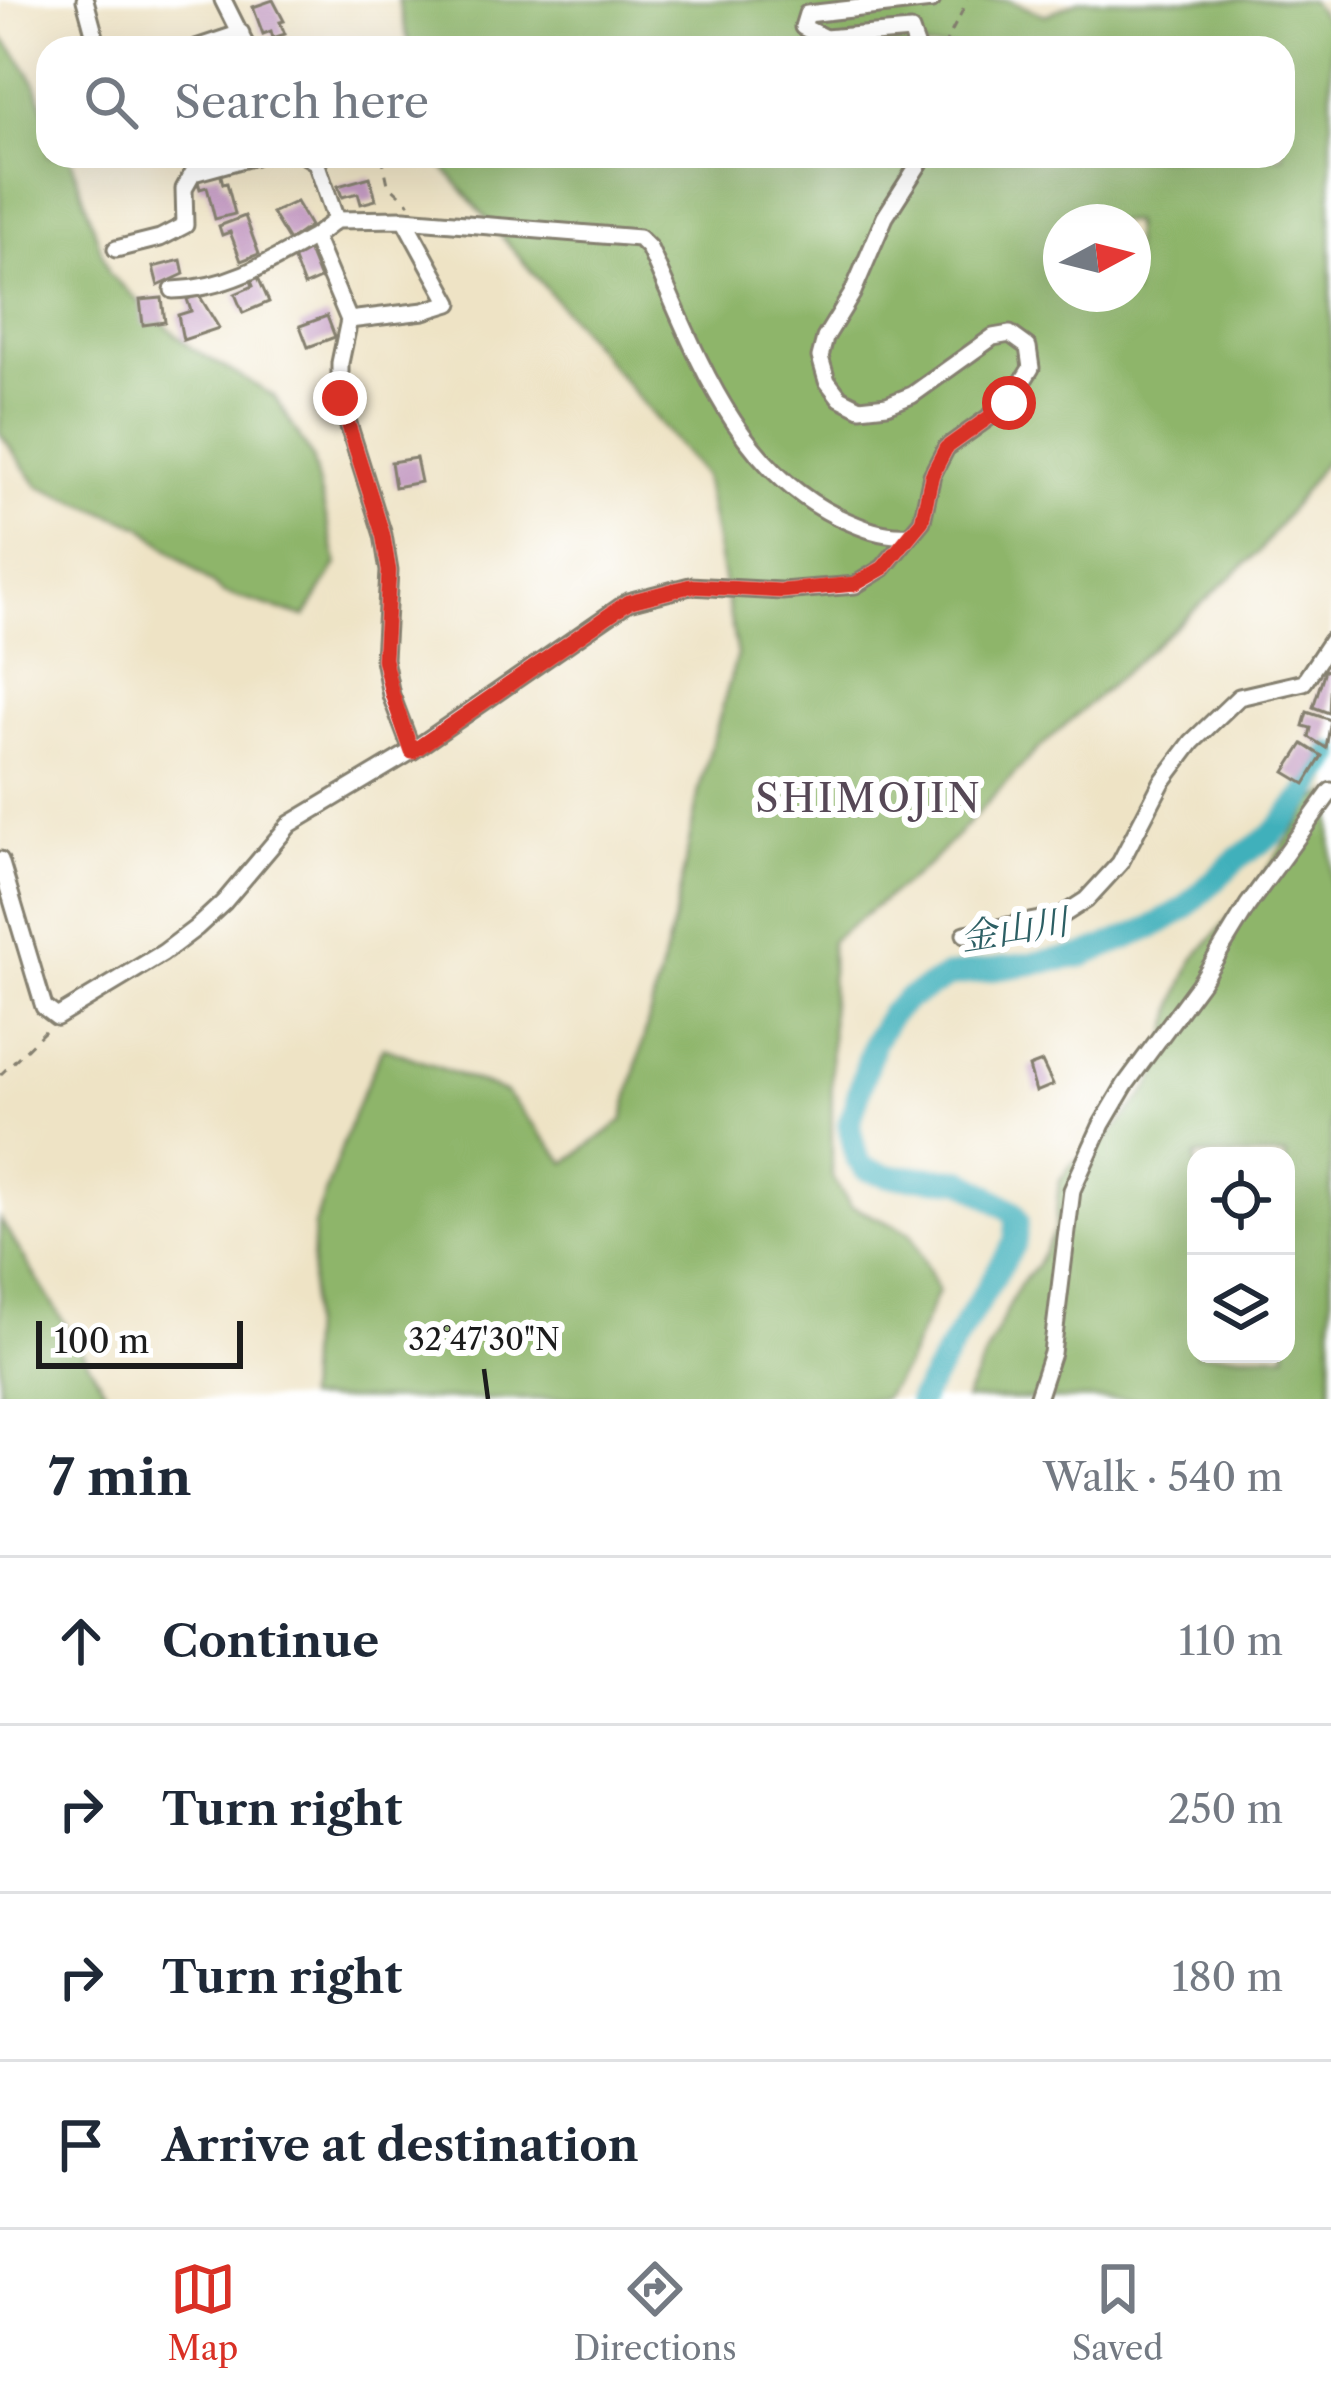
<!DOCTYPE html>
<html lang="en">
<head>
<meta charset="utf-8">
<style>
	:root { --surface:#fff; --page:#f6f6f7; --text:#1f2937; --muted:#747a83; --line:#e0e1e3; --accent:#d93025 }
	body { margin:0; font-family:"Libre Caslon Text","Noto Serif JP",serif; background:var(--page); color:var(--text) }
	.controls { position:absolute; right:36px; bottom:36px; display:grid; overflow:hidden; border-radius:24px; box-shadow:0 12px 48px #0002 }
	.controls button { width:108px; height:108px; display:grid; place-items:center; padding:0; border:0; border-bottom:3px solid var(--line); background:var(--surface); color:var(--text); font:60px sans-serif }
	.compass { position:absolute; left:1043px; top:204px; width:108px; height:108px; border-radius:50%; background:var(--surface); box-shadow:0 12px 48px #0002; rotate:83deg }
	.scale { position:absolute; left:36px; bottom:30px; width:207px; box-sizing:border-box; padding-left:12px; border:6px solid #1c1c1c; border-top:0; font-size:33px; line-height:42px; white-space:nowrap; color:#1c1c1c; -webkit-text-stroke:9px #fff; paint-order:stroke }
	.stop { position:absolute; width:36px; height:36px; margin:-27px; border:9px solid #d93025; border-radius:50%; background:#fff }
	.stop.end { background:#d93025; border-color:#fff; box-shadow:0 3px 12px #0008 }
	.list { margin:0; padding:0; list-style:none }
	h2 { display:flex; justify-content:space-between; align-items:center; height:156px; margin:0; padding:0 48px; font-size:51px }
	h2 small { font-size:39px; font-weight:400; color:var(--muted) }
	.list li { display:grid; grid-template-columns:78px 1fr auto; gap:36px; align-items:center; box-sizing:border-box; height:168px; padding:0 48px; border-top:3px solid var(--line) }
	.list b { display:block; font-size:45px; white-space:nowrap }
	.list em { font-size:39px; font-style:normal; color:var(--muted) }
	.icon { flex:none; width:66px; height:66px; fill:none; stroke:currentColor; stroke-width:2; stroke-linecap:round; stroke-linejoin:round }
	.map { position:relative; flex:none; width:1331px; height:1399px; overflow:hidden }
	.search { position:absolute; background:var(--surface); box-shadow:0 12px 48px #0002; left:36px; right:36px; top:36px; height:132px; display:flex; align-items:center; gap:30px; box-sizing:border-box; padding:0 42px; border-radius:36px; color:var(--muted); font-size:45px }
	.sheet { height:828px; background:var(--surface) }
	nav { display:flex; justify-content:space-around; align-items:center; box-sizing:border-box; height:168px; border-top:3px solid var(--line); background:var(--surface); font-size:33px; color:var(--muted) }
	nav a { display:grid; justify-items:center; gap:6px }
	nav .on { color:var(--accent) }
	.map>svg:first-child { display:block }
	.forest { fill:#8eb56a; stroke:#556843; stroke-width:3; fill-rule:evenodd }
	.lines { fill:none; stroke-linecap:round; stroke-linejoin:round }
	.river { stroke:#40b0bb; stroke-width:24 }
	.building { fill:#c299c1 }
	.street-casing { stroke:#858070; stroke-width:21 }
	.path { stroke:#858070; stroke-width:3; stroke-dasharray:9 9; stroke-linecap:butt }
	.street { stroke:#fff; stroke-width:15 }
	.route { stroke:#d93025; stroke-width:15 }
	.ticks { fill:none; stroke:#1c1c1c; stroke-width:4.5 }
	.labels { text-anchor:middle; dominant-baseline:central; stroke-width:12; stroke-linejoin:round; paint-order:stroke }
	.water-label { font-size:36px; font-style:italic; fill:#2c5f64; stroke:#fff }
	.quarter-label { font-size:39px; letter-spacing:3px; fill:#564856; stroke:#fff }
	.ticks-label { font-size:30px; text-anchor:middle; fill:#1c1c1c; stroke:#fff; stroke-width:12; stroke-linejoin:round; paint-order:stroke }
</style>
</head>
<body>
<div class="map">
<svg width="1331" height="1399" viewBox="0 0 1331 1399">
	<rect width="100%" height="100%" fill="#fff"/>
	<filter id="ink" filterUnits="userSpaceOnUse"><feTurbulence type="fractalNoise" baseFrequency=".00833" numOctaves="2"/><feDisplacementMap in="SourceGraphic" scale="24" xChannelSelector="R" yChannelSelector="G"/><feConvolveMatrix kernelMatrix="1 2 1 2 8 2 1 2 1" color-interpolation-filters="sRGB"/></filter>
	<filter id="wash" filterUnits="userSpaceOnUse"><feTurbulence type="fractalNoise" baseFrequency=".004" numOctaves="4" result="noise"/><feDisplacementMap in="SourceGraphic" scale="48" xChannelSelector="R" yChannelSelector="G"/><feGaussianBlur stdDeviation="2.7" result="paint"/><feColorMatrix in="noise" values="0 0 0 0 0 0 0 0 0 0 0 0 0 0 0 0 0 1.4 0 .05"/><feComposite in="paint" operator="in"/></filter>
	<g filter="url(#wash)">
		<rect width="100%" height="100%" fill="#eee3c5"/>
		<path class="forest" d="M398,0H1007L1045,15L1081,0H1310L1331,28V453L1259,552L1036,751L931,863L831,941L832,1177L851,1206L910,1233L938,1291L905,1368L883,1399H305L314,1225L355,1110L383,1047L505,1092L566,1163L623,1120L676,911L699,790L737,655L704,476L434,156H1283V48H410ZM1061,222H1133V294H1061Z
			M0,35C37,76 48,102 48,156H70L109,274L191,348L274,396L312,457L337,564L305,617L223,593L142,527L38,486L0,433Z
			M1331,793V1399H965L1019,1285L1035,1268L1055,1230L1059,1181L1072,1164L1107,1139L1149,1089L1160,1067L1176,1001L1193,960L1253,890L1314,801ZM1196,1156H1286V1354H1196Z
			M0,1219L111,1399H0Z"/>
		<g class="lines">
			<path class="river" d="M920,1399L1015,1242L1017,1221L1013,1212L963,1180L889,1176L865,1169L857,1159L849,1125L874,1042L890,1015L907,999L949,976L1082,956L1151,928L1184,909L1236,860L1273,834L1305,796L1331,754"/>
		</g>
		<g id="blocks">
			<path class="building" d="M273,0L284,21L280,22L285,34L273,38L271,31L263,34L253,7Z
				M220,172L223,184L227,183L235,214L215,219L207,187L200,189L197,178Z
				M370,177L376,200L361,204L358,193L342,197L338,186Z
				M296,202L310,226L289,241L272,213Z
				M245,216L259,254L241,261L230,232L222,235L219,226Z
				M308,249L320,279L304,286L292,255Z
				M181,260L184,274L158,286L153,267Z
				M257,275L269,302L243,313L235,294L253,286L250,278Z
				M199,295L219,328L183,340L178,315L191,311L187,299Z
				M162,298L165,322L143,325L140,300Z
				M327,316L335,337L308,347L300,326Z
				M416,458L421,482L395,487L391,462Z
				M1325,670L1331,672L1329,713L1313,707Z
				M1307,712L1331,720L1326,748L1309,737L1311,728L1303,726Z
				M1303,744L1322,756L1305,784L1285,772Z
				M1042,1062L1053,1085L1036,1092L1029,1067Z"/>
		</g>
	</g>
	<g filter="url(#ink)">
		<use href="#blocks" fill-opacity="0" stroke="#858070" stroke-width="3"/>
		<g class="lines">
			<g class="street-casing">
				<path id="street" d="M85,0L98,48
					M223,0L247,48
					M196,48L241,33
					M917,48L911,31L825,38L803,27L807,14L932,0
					M306,156L316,162L336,220
					M116,249L160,238L185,225L184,189L193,173L255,156
					M173,290C226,289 269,263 314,237
					M349,320L424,311L450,303L404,219
					M412,751L391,695L384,659L389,571L383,535L340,398V363L349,320L314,237L336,220L404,219L639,238L649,248C695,348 731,465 838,517C862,528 883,537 909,535
					M0,860L44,1007L57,1017L163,953L196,928L224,902L290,824L412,751L628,602L690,586L782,591L855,585L883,568L922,521L932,475L946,448L1009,403L1031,368L1028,347L1010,334L993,337L912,395L887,405L860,408L840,398L827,381L820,357L825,338L852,294L885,217L924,156
					M965,934L1061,916L1086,900L1120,863L1162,782L1192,742L1239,697L1304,682L1331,641
					M1037,1399L1052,1353L1072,1190L1102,1124L1125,1085L1201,982L1248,905L1331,791"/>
			</g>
			<path class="path" d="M943,48L968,0
				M382,156L388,184L410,204
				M0,1075L46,1030"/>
			<use href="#street" class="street"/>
		</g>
	</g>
	<g class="lines" filter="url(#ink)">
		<path class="route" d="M340,398L383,535L389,571L384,659L392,694L412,752L628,602L690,586L782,591L855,584L883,568L922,521L932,475L946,448L1009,403"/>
	</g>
	<path class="ticks" d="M484,1369L488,1399"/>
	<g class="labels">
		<g class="water-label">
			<text transform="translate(1014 929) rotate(-9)">金山川</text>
		</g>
		<g class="quarter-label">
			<text x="869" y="798">SHIMOJIN</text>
		</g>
	</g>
	<g class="ticks-label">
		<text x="484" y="1350">32°47'30"N</text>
	</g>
</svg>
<div class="controls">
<button><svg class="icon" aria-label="locate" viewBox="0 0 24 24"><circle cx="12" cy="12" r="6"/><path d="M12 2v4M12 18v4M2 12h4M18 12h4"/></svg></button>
<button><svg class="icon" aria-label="layers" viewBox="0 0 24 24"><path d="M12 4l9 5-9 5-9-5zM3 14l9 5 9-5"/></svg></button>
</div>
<svg class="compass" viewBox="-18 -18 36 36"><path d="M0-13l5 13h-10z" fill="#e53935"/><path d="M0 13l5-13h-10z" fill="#747a83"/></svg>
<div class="scale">100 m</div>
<div class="stop" style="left:1009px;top:403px"></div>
<div class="stop end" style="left:340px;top:398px"></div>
<div class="search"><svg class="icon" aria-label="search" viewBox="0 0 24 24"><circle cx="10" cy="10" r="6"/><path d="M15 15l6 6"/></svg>Search here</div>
</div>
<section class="sheet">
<h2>7 min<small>Walk · 540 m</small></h2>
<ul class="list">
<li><svg class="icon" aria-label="ahead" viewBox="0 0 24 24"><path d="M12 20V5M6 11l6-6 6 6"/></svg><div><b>Continue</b></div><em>110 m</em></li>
<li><svg class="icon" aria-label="right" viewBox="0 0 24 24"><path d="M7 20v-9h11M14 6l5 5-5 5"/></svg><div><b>Turn right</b></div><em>250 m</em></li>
<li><svg class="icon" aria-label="right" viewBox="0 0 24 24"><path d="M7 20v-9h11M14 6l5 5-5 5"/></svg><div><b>Turn right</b></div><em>180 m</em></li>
<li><svg class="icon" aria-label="arrive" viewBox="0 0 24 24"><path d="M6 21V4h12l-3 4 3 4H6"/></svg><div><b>Arrive at destination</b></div></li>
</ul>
</section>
<nav>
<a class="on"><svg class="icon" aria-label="map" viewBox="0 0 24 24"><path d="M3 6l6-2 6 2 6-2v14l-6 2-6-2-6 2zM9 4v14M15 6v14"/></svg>Map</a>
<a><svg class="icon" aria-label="directions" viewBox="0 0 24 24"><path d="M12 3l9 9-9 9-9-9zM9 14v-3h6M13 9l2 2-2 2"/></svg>Directions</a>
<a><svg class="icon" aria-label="saved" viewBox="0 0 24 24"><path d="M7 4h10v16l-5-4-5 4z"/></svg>Saved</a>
</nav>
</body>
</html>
